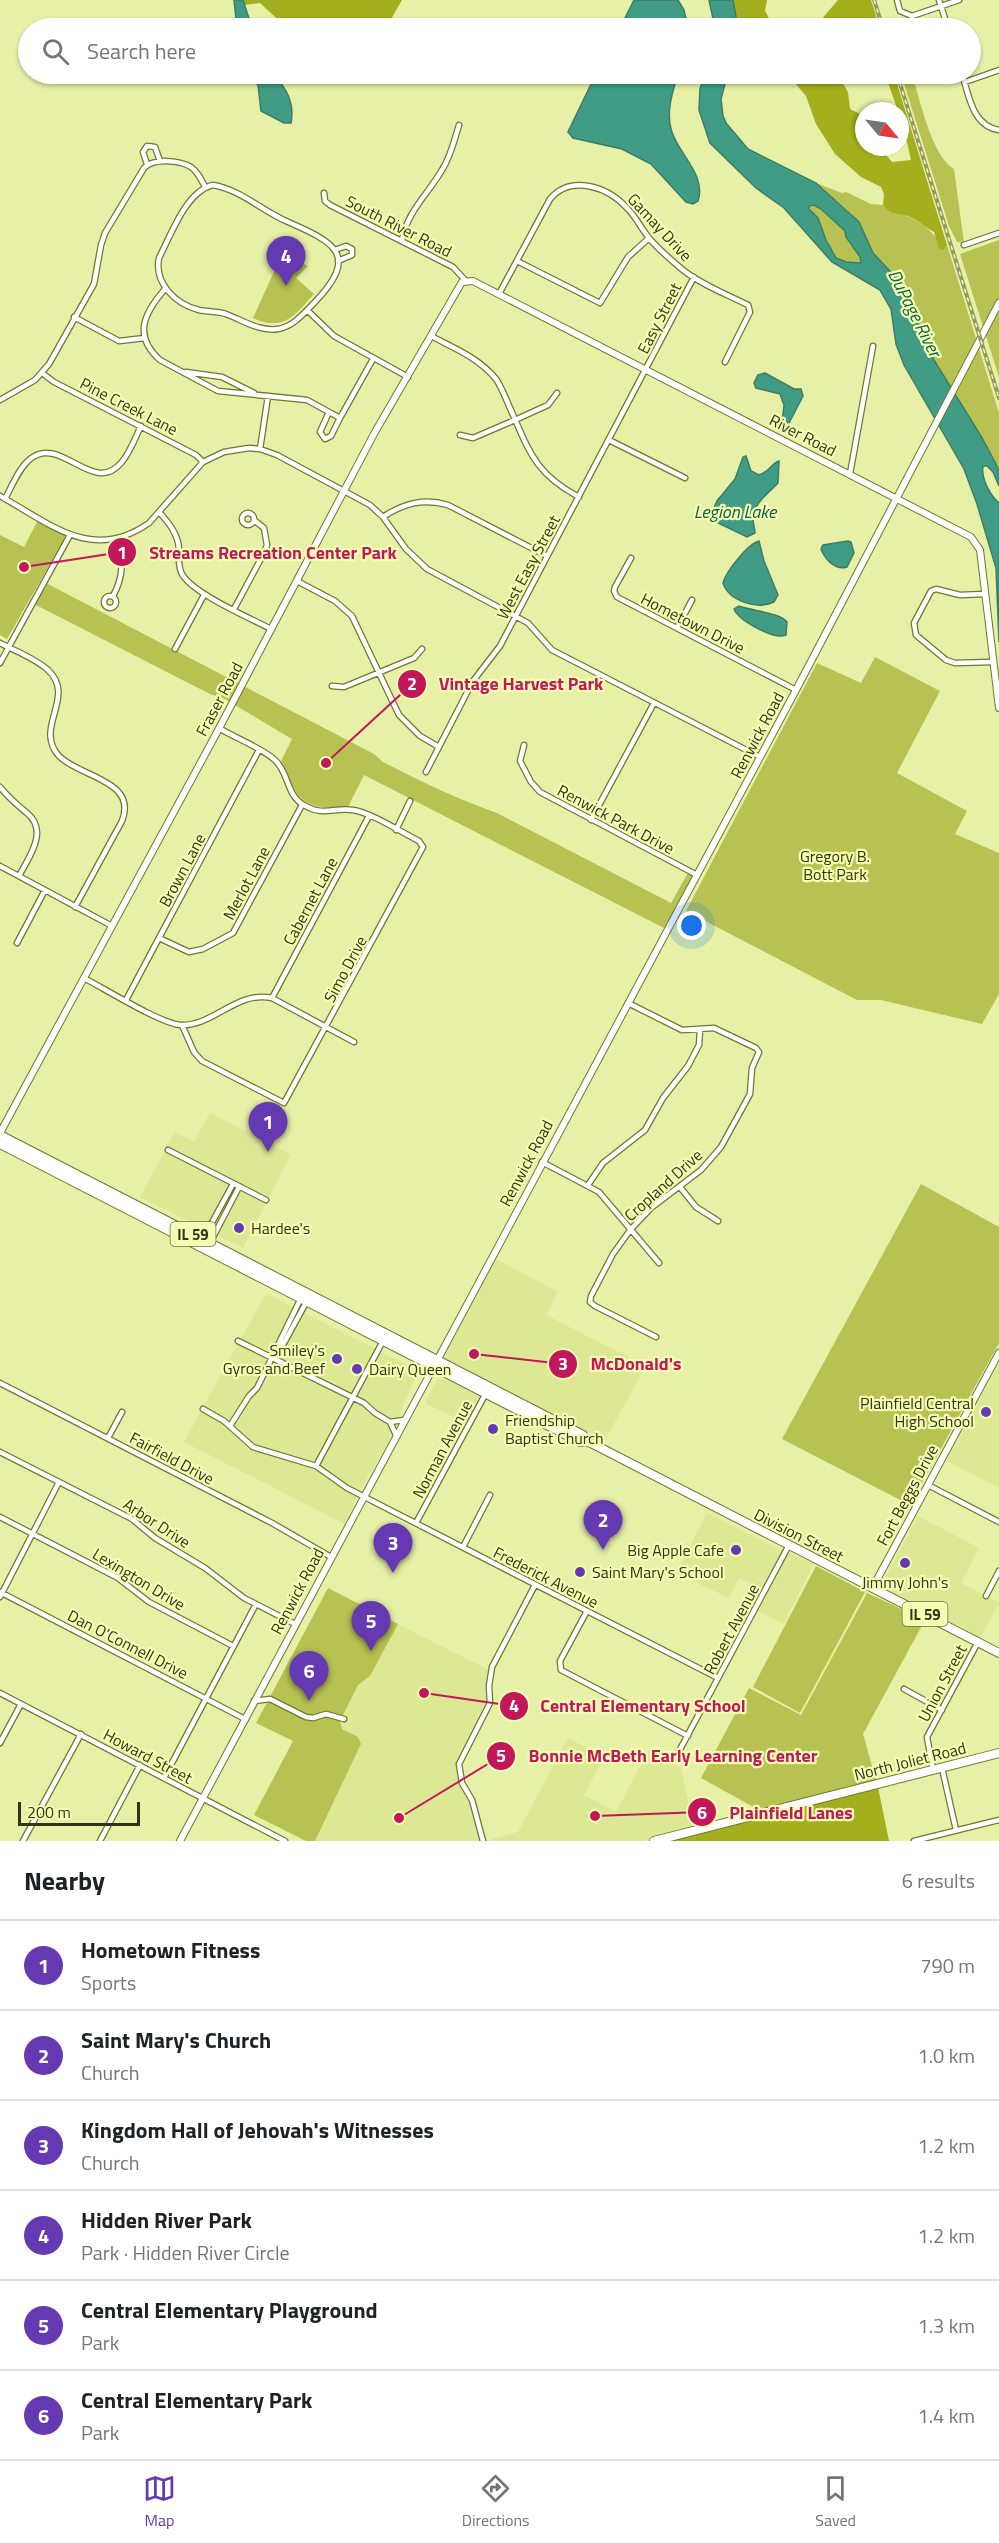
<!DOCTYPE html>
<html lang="en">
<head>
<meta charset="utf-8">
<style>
	:root { --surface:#fff; --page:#f6f6f6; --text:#202124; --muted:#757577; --line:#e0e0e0; --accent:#6439b1 }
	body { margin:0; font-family:"Titillium Web",sans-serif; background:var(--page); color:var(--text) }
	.compass { position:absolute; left:855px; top:102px; width:54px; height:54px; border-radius:50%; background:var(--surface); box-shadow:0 2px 4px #0004; rotate:119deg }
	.scale { position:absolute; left:18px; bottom:15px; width:122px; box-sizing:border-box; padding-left:6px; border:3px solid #313416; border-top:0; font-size:16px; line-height:21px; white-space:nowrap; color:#313416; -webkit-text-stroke:4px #f4feb3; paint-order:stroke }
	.you { position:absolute; left:692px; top:926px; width:21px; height:21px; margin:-15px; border:4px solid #fff; border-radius:50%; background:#1a73e8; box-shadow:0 0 0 9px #1a73e833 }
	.badge { display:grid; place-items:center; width:39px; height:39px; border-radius:50%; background:var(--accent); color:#fff; font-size:20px; font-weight:700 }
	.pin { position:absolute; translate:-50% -50px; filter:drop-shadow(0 2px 3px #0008) }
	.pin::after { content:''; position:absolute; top:32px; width:21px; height:18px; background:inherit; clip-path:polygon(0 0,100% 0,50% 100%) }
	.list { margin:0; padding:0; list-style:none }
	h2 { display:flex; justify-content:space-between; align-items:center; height:78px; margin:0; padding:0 24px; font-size:26px }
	h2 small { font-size:20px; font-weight:400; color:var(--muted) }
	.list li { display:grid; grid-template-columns:39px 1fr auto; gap:18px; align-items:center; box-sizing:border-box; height:90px; padding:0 24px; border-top:2px solid var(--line) }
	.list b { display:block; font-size:22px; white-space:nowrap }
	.list p { margin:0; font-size:20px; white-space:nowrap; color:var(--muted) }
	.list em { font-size:20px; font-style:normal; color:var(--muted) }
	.icon { flex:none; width:33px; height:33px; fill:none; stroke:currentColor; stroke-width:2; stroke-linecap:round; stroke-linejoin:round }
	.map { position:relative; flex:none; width:999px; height:1841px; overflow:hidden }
	.search { position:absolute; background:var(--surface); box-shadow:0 2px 4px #0004; left:18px; right:18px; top:18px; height:66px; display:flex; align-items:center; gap:15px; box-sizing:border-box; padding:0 21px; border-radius:33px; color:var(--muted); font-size:22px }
	.sheet { height:618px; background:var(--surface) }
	nav { display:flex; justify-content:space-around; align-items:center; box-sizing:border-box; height:84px; border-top:2px solid var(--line); background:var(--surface); font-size:16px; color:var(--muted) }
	nav a { display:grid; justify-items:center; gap:3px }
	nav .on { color:var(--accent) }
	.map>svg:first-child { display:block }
	.built { fill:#dde895 }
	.green { fill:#b7c253 }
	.forest { fill:#a3af1c }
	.water { fill:#419c86; stroke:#3c7d64; stroke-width:1.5; fill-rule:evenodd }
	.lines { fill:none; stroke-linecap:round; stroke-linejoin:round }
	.minor-casing { stroke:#70772f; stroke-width:7 }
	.tertiary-casing { stroke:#70772f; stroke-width:8 }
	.primary-casing { stroke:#70772f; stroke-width:10 }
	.minor { stroke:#fff; stroke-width:4.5 }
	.tertiary { stroke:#fff; stroke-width:6 }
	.primary { stroke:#fff; stroke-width:8 }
	.rail-casing { stroke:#929963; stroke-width:4 }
	.rail { stroke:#f4feb3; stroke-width:1.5; stroke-dasharray:4.5; stroke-linecap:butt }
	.poi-dot { fill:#6439b1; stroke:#f4feb3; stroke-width:2 }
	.labels { text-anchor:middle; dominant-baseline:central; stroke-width:4.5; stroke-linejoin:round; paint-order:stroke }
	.shield { fill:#f4feb3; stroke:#6c7145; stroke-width:1.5 }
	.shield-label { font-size:15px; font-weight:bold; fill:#313416 }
	.street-label { font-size:16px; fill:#313416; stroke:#f4feb3 }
	.park-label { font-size:16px; fill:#343800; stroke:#f4feb3 }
	.poi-label { font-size:16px; fill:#313416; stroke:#f4feb3; text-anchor:start }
	.water-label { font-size:18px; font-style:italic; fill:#135d4d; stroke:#f4feb3 }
	.leader { fill:none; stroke:#c2185b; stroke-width:2 }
	.callout-dot { fill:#c2185b; stroke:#f4feb3; stroke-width:2 }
	.mark-label { font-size:18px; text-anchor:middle; font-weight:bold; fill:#fff }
	.callout-label { font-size:18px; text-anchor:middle; font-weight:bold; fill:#c2185b; stroke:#f4feb3; stroke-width:4.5; stroke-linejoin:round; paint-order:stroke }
</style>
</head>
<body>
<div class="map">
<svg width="999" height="1841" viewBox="0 0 999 1841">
	<rect width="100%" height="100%" fill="#e6f0a6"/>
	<path class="built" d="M210,1113L291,1154L243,1248L140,1197L175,1132L194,1142Z
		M494,1258L558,1292L546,1315L646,1366L605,1440L441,1357Z
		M269,1295L419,1371L407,1395L392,1436L361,1488L345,1524L184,1442L264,1297Z
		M999,1364V1488L947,1461Z
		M438,1379H445L486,1399L472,1426L425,1403Z
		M707,1513L783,1551L763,1590L739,1578L729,1598L676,1573Z
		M918,1516L979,1548L961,1583L999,1603L980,1638L881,1586Z
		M787,1552L814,1564L783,1624L756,1610Z
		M398,1624L489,1670L488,1703L457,1767L460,1783L469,1798L480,1841H315L361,1744L358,1737L341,1729L340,1721L358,1685L370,1676Z
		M568,1738L604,1757L584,1795L616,1812L648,1751L681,1768L694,1828L641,1841H486L518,1832Z"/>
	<path class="green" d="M901,74H912C920,99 931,155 954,169L964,243L957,242L949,226Z
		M816,183L842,193L846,192L871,204L883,205C889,213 896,211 904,215C925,224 933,231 944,250L947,245L999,413V472L981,436L929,352L910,300L873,254L863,230L847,210Z
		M814,205L821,209L845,231L849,243L861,257V263L846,262L836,258L826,240L818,218L809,208V206Z
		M999,240V377L960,254Z
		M283,252L308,266L296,278L314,294C294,316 284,332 253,318Z
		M38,520L66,536L7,639L0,635V535L24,547Z
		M44,582L374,754L383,762C420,781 457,799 497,813L671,903L688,873L696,878L668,930L364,775L348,807C326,808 305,810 293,787C288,779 287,769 281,761L292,739L223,698L210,694L32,603Z
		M875,657L940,691L897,773L967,811L955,834L999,853V994L982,1024L881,1000H857L686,911L817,663L861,683Z
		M921,1184L999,1227V1343L910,1505L782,1439Z
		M816,1566L865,1592L800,1713L753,1687Z
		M328,1588L398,1624L370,1676L358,1685L340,1721L342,1729L358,1737L361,1744L315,1841H306L254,1815L293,1741L256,1723Z
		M867,1593L925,1620L863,1734L876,1780L759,1810L701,1778L749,1688L801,1715Z"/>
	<path class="forest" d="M243,0H402L386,28H287L260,3L244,5Z
		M733,0H767L765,11L772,24L766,28H738Z
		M838,0H871L880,28H814Z
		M787,74H847L842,82L848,92L850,109L864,116V147H885L886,155L892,162L911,160L900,111H898L885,74H894L947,245L944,250L939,249L934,232C925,227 913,216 903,215C894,213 890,214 883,205L884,194L881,187L861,177L835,154L816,124L806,96Z
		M878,1787L889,1841H669Z"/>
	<path class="water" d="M234,0H243L252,28H237Z
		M634,0H678L684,10L688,28H620Z
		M709,0H733L738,28H715Z
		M250,74H274C286,89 295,102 291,123H284L261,111L258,85Z
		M596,74H678C673,91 666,110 671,129C677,153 707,175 698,201L693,204L686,202L651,164L622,149L573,138L568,132Z
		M705,74H734L725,84L721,99L723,116L726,123L748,149L816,183L859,222L873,253L901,283L910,300L929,352L981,436L996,464L999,472V486L993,472L987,466H983C981,479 990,495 999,503V642L996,568L977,504L964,469L904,365L896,344L891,309L880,290L832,262L784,208L756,188L710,143L699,110L700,89ZM814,205L821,209L845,231L846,237L860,257L861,263L846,262L836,258L826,240L818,218L809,209V206Z
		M765,373L794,389H801L803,396L789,423H782L784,405L780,394L756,388L754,383L758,375Z
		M746,456L751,471L759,475C771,471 771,463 779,461L778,483C768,494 754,502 753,519C753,524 755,529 755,533L747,537L712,520L711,515L717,501L735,479L743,457Z
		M759,541L764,561L778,595L774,602C757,610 729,601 723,583C726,571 748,544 759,541Z
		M848,541L851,542L854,553L847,567C835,571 825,559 821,549L823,545Z
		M739,606C753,611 780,613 787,622L786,635C774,640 739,621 734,609Z"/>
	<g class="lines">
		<g class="minor-casing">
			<path id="minor" d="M897,0L900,11L912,16L959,0
				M939,0L948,28
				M962,74C969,95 972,126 999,130
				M965,82L999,70
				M147,164L143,152L147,146L155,147L160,161
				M213,185C241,190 261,210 286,221C336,243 360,255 314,303C303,314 294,326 278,329C260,332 242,320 226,314C217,311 208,312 199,310C175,304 154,283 159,258C171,235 186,191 213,185Z
				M324,193L325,201L330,205L453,267L465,280
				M402,240C407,212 428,194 442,170C451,156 454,141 459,125
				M964,245L999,233
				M335,250L346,246L352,249V255L338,261
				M517,261L600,303L628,257L649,238
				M165,289C145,312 132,335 160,360L218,391L307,400L340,418L373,359
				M499,294L550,199C571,174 608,187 627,208C636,217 641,228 649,238C659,250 671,260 683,270C702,285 726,294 748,305L750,312L725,362
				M307,310L334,336L408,377
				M74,317L119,341L145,338
				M431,336C454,348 479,358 496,379C502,388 506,399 510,408C529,451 535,474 579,497
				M186,372L222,377L254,393
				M42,373L54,382L196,455L203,462
				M0,400L35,380L49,364L94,284L101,245L105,233L144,168C154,158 179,160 191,167C198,172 201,179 205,187
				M329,412L320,432L325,439L331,436L340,418
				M460,435L473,438L515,420L548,405L557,393
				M609,440L685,478
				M260,449L268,396
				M850,474L873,346
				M0,496C51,524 92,563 149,523L203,462L224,452L249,448L260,449L277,455L370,505L383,517L406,549L427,569L528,623L552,650L760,757
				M5,499C12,486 19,468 30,459C60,434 93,496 121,463C130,453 135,438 141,426
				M159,512C169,523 178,534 179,549C179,556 178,564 181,572C189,592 250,618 271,629
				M242 519a6 6 0 1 1 12 0a6 6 0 1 1-12 0Z
				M383,517C404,503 424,498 448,505L547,556
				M631,558L615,587L614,591L617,597L796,690
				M297,581L335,601L352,616L399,715L420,736L439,747
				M985,594L960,595L936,589L931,591L914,623L916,635L946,660L955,663L992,662
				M104 602a6 6 0 1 1 12 0a6 6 0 1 1-12 0Z
				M113,596C124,576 123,561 118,539
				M234,609L264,553L267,545L264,528L254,520
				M677,628L692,600
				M0,643C15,651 35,658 48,670C77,697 33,728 59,756C79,777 138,780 122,821L75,907
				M175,649L204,595
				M0,663L70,535
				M332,686L344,687L414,658L422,649
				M524,745L520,761L531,782L540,792L697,875
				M426,772L473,681L500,646L694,277
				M0,787C8,797 17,805 27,813C49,831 29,857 19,876
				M591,820L654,703
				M396,830L410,801
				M0,866L112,926
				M159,938L189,952L203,949L233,933L302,805
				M17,943L45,890
				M84,978C105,989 160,1023 180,1025C213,1027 237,990 272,998L354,1042
				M272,998L369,816
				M126,1000L259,750
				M628,1003L682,1030L714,1028L756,1048L759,1052L752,1068L750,1094L721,1147L701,1170L651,1208L631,1229L613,1254L591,1296L590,1302L595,1306L656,1337
				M182,1025L194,1052L202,1061L284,1103L423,847L419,841C401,832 372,813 353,810C333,807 324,817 304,805C286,795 289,773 275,760C262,748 235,738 219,728
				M168,1150L266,1200
				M542,1162L599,1192L659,1263
				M588,1185L603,1163L645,1130L663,1098L688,1066L699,1045L700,1030
				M680,1187L696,1207L718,1221
				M203,1239L233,1184
				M210,1243L239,1187
				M238,1341L364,1403L375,1413L390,1422
				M272,1358L278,1354L308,1299
				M0,1383L272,1523L331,1557
				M203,1409L224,1421L253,1447L316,1466L347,1488L718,1678
				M230,1426L249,1396L257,1388L301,1298
				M396,1435L390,1422L404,1420
				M108,1438L122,1412
				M0,1452L132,1519L155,1538L205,1568L244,1598L295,1624
				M316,1466L383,1341
				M928,1485L999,1522
				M0,1517L118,1578L149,1602L233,1646
				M416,1523L486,1393
				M463,1547L490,1495
				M0,1592L245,1719
				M986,1596L999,1571
				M0,1597L59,1482
				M587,1611L560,1661L561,1670L688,1736
				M904,1689L942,1710
				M0,1693L285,1841
				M254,1701L270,1699L306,1717L313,1718L326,1714L344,1719
				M0,1743L21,1704
				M676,1757L789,1545
				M942,1768L956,1830
				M933,1770L927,1737L978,1642
				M164,1778L256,1604
				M23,1841L81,1734
				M100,1841L140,1765
				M483,1841L472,1800L462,1783L459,1764L490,1703L489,1686L492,1667L535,1585
				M914,1841L999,1820"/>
		</g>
		<g class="tertiary-casing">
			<path id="tertiary" d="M0,1133L215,736L375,432L462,282L473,281L971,537L980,550L999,708
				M873,1587L999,1353
				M180,1841L796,690L999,303"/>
		</g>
		<g class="primary-casing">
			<path id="primary" d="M0,1135L583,1435L586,1441
				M0,1144L580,1442L586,1441L593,1444L999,1653
				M654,1841L999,1753"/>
		</g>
		<use href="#minor" class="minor"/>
		<use href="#tertiary" class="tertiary"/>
		<use href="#primary" class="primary"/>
		<g class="rail-casing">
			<path id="rail" d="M874,0L883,28
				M897,74L999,398"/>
		</g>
		<use href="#rail" class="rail"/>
	</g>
	<g class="poi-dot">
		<circle cx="239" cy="1228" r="6"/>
		<circle cx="337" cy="1359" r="6"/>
		<circle cx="357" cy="1369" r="6"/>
		<circle cx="986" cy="1412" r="6"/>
		<circle cx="493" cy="1429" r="6"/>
		<circle cx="736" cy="1550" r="6"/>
		<circle cx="905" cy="1563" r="6"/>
		<circle cx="580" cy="1572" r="6"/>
	</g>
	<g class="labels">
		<g class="shield">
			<rect x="170.5" y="1222" width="45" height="24" rx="4.5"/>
			<rect x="902.5" y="1602" width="45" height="24" rx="4.5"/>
		</g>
		<g class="shield-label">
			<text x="193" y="1234">IL 59</text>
			<text x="925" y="1614">IL 59</text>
		</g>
		<g class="street-label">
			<text transform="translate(399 226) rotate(27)">South River Road</text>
			<text transform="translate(660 227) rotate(47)">Gamay Drive</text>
			<text transform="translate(659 318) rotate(-63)">Easy Street</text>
			<text transform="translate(129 406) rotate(27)">Pine Creek Lane</text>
			<text transform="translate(803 435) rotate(27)">River Road</text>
			<text transform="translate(528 567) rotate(-62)">West Easy Street</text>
			<text transform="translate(693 623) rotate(27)">Hometown Drive</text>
			<text transform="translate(219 699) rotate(-62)">Fraser Road</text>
			<text transform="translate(757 735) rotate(-62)">Renwick Road</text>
			<text transform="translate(616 819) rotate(28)">Renwick Park Drive</text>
			<text transform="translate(182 870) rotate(-62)">Brown Lane</text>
			<text transform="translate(246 883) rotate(-62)">Merlot Lane</text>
			<text transform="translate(310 901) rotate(-62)">Cabernet Lane</text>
			<text transform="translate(345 969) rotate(-62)">Simo Drive</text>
			<text transform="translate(526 1163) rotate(-62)">Renwick Road</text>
			<text transform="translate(663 1185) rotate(-42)">Cropland Drive</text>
			<text transform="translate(442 1449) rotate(-62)">Norman Avenue</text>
			<text transform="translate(172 1458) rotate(28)">Fairfield Drive</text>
			<text transform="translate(907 1495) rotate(-62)">Fort Beggs Drive</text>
			<text transform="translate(157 1523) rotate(33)">Arbor Drive</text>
			<text transform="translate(799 1535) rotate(27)">Division Street</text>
			<text transform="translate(546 1577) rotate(27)">Frederick Avenue</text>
			<text transform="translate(139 1579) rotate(31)">Lexington Drive</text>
			<text transform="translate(297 1591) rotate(-62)">Renwick Road</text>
			<text transform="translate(731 1629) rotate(-62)">Robert Avenue</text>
			<text transform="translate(128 1644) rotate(27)">Dan O'Connell Drive</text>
			<text transform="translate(942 1683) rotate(-62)">Union Street</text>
			<text transform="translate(148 1756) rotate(28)">Howard Street</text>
			<text transform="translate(910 1761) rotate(-14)">North Joliet Road</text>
		</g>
		<g class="park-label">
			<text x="835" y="856">Gregory B.<tspan x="835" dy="18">Bott Park</tspan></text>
		</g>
		<g class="poi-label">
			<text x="251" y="1228">Hardee's</text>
			<text x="325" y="1350" text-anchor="end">Smiley's<tspan x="325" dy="18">Gyros and Beef</tspan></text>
			<text x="369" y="1369">Dairy Queen</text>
			<text x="974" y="1403" text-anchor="end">Plainfield Central<tspan x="974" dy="18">High School</tspan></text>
			<text x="505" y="1420">Friendship<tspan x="505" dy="18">Baptist Church</tspan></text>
			<text x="724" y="1550" text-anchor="end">Big Apple Cafe</text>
			<text x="592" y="1572">Saint Mary's School</text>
			<text x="905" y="1582" text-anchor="middle">Jimmy John's</text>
		</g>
		<g class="water-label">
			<text transform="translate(915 313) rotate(63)">DuPage River</text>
			<text x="735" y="511">Legion Lake</text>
		</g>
	</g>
	<path class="leader" d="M24 567L122 552M326 763L412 684M474 1354L563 1364M424 1693L514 1706M399 1818L501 1756M595 1816L702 1812"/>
	<g class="callout-dot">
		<circle cx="24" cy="567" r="6"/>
		<circle cx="326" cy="763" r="6"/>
		<circle cx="474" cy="1354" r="6"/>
		<circle cx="424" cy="1693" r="6"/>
		<circle cx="399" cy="1818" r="6"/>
		<circle cx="595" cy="1816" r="6"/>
		<circle cx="122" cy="552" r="15"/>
		<circle cx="412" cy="684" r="15"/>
		<circle cx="563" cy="1364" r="15"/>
		<circle cx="514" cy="1706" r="15"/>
		<circle cx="501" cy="1756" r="15"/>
		<circle cx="702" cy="1812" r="15"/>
	</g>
	<g class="mark-label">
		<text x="122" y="559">1</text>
		<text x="412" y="690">2</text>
		<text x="563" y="1370">3</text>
		<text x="514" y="1712">4</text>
		<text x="501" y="1762">5</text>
		<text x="702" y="1819">6</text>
	</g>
	<g class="callout-label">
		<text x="273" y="559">Streams Recreation Center Park</text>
		<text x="521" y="690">Vintage Harvest Park</text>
		<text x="636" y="1370">McDonald's</text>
		<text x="643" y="1712">Central Elementary School</text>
		<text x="673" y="1762">Bonnie McBeth Early Learning Center</text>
		<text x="791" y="1819">Plainfield Lanes</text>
	</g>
</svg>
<svg class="compass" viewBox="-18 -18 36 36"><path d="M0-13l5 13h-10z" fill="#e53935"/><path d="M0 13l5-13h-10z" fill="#757577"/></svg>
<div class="scale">200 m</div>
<div class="you"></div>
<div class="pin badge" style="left:268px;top:1152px">1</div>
<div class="pin badge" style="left:603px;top:1550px">2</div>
<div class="pin badge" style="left:393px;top:1573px">3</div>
<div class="pin badge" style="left:286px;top:286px">4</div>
<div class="pin badge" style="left:371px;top:1651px">5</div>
<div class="pin badge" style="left:309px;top:1701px">6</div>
<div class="search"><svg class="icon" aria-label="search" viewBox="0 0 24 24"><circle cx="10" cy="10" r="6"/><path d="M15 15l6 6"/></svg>Search here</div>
</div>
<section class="sheet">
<h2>Nearby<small>6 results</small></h2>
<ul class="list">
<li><span class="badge">1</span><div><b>Hometown Fitness</b><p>Sports</p></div><em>790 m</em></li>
<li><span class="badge">2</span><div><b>Saint Mary's Church</b><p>Church</p></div><em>1.0 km</em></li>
<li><span class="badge">3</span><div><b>Kingdom Hall of Jehovah's Witnesses</b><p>Church</p></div><em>1.2 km</em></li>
<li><span class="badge">4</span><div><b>Hidden River Park</b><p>Park · Hidden River Circle</p></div><em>1.2 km</em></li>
<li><span class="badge">5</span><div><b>Central Elementary Playground</b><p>Park</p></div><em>1.3 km</em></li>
<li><span class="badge">6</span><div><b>Central Elementary Park</b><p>Park</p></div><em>1.4 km</em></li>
</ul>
</section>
<nav>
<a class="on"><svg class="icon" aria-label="map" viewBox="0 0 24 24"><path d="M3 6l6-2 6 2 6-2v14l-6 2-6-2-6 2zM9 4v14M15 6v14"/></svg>Map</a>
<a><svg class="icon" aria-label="directions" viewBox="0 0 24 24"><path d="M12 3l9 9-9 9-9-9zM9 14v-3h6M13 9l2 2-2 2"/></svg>Directions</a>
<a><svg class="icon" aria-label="saved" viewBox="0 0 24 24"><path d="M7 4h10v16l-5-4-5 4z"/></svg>Saved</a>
</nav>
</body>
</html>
